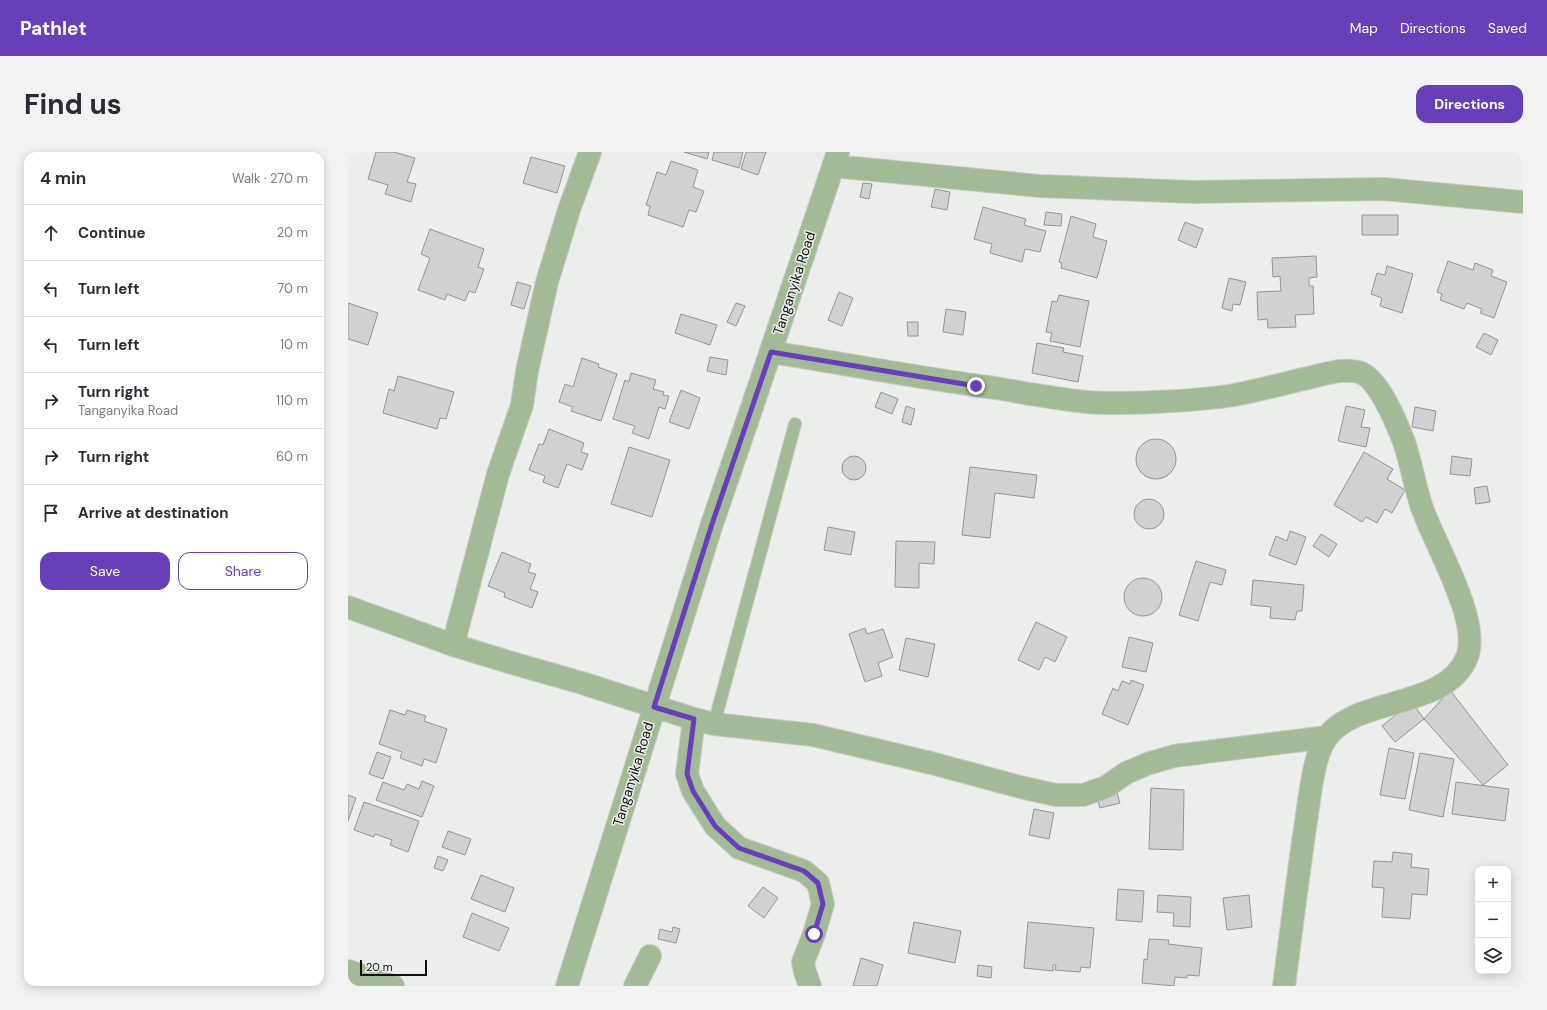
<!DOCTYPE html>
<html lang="en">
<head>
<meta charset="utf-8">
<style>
	:root { --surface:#fff; --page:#f2f2f3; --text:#2b2b33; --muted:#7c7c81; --line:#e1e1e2; --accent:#6740b9 }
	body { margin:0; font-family:"DM Sans",sans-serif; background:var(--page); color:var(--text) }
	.controls { position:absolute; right:12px; bottom:12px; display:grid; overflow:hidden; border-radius:8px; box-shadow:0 2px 10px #0003 }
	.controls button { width:36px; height:36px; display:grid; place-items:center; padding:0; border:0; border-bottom:1px solid var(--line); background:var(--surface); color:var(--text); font:20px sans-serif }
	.scale { position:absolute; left:12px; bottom:10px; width:67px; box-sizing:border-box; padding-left:4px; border:2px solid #101010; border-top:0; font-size:11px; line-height:14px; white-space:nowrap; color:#101010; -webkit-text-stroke:3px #eceeeb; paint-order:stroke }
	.stop { position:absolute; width:12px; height:12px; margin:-9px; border:3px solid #6740b9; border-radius:50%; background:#fff }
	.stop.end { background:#6740b9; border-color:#fff; box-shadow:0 1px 4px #0008 }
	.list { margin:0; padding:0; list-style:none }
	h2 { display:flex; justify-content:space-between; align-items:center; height:52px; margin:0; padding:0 16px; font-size:17px }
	h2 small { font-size:13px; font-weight:400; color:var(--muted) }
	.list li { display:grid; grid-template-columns:26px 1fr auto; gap:12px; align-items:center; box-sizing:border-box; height:56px; padding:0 16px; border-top:1px solid var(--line) }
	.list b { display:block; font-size:15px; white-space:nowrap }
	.list p { margin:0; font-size:13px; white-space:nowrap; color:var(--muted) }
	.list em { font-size:13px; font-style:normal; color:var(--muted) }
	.actions { display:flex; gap:8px; padding:12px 16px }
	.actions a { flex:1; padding:9px 0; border:1px solid var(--accent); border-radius:12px; text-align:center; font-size:14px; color:var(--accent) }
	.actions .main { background:var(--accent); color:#fff }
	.icon { flex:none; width:22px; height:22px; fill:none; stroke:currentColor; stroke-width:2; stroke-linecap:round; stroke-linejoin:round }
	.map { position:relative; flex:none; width:1175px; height:834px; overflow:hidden; border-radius:12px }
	header { display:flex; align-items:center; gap:24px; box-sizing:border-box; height:56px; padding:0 20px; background:var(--accent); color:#fff }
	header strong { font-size:19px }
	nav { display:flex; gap:22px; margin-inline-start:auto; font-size:14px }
	.intro { display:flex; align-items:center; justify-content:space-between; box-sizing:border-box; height:96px; padding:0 24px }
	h1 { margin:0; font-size:28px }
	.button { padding:10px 18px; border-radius:12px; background:var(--accent); color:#fff; font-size:14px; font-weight:700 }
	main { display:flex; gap:24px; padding:0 24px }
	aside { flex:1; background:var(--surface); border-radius:12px; box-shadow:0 2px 10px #0003 }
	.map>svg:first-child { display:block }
	.building { fill:#d1d1d3; stroke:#949497 }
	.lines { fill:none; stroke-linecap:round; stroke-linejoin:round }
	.lane-casing { stroke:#c9cac8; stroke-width:14 }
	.street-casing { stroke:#c9cac8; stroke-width:24 }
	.lane { stroke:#a2bb96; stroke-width:12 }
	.street { stroke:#a2bb96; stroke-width:22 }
	.route { stroke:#6740b9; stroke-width:5 }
	.labels { text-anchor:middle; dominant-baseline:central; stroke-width:3; stroke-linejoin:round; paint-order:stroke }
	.street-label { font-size:14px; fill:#101010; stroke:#eceeeb }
</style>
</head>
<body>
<header>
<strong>Pathlet</strong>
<nav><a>Map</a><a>Directions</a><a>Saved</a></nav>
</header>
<div class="intro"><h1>Find us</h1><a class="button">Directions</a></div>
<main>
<aside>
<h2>4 min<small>Walk · 270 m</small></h2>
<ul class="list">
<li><svg class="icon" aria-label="ahead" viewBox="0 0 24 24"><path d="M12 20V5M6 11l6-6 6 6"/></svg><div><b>Continue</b></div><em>20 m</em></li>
<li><svg class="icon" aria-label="left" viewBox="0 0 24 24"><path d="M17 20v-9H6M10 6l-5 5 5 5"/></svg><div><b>Turn left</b></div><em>70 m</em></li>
<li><svg class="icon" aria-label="left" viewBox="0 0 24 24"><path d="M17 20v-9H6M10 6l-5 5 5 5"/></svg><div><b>Turn left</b></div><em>10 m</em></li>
<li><svg class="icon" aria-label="right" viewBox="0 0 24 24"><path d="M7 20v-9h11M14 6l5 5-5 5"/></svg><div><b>Turn right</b><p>Tanganyika Road</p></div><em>110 m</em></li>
<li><svg class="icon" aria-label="right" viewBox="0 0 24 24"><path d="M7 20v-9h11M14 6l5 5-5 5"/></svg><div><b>Turn right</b></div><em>60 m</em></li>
<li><svg class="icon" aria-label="arrive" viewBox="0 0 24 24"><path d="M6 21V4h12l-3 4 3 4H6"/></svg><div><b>Arrive at destination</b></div></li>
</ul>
<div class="actions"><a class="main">Save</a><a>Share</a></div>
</aside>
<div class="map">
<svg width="1175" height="834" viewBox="0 0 1175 834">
	<rect width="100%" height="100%" fill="#eceeeb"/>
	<path class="building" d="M28,0H46L67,6L59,30L68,32L63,50L37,42L40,33L20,27Z
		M336,0H361L359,7Z
		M366,0H395L391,16L364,8Z
		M398,0H418L410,23L393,17Z
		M183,5L217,14L209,41L175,31Z
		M323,9L350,18L345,35L356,39L348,60L341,58L335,75L300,63L302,54L298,53L309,20L318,23Z
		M515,31L524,32L521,47L512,45Z
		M587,37L602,40L599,58L583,55Z
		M635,55L678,67L676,73L698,79L692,100L677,97L674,110L642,101L644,92L626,87Z
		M698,60L714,62L713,74L696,73Z
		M1014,63H1050V83H1014Z
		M723,64L748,72L745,85L759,89L749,126L713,116L714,111L711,110Z
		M837,70L855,77L848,96L830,88Z
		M82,77L136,97L130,115L136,117L127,141L121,139L117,149L99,142L97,148L70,138L82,106L73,102Z
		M968,104L969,125L961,126V134H965L966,162L947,163L948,175L920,176L919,167L910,168L909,140L933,139L932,124L925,125L924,106Z
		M1100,109L1125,118L1127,111L1145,118L1143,124L1159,130L1146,166L1132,161L1134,157L1119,151L1116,157L1092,148L1094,142L1089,140Z
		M1039,114L1065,122L1054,161L1032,154L1034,146L1023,142L1029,121L1037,123Z
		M881,126L898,130L892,153L885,152L884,159L874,156Z
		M169,130L183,134L176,157L163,153Z
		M491,140L505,146L494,174L480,168Z
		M711,143L741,149L732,195L702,189L704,181L698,180L704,149L709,150Z
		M0,151L30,161L20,193L0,187Z
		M388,151L397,154L388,174L379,170Z
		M598,157L618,160L615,183L595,180Z
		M333,162L369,173L362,193L327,181Z
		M559,170H570V184H560Z
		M1136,181L1150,188L1143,203L1128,195Z
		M689,191L716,196L715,200L735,204L730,230L684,221Z
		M362,205L380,208L378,223L359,219Z
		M234,206L251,212L250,215L269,222L253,269L223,259L225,255L211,250L217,232L225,235Z
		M283,221L308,228L305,237L316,240L315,243L321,244L317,257L311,255L301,287L284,281L287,274L265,267L277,228L281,230Z
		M50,224L106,240L98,267L92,266L89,277L35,261L41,237L46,239Z
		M333,238L352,246L341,277L321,270Z
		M533,240L550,247L544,262L527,255Z
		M558,254L567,257L563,273L554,270Z
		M998,254L1017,258L1013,275L1022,276L1018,295L990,289Z
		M1067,255L1088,259L1085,279L1064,275Z
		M201,277L236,291L233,300L240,302L234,318L219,312L210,336L195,330L197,324L181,318L191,292L195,293Z
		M788 307a20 20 0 1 1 40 0a20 20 0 1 1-40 0Z
		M281,295L322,308L304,365L263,352Z
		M1016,300L1045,317L1039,327L1057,338L1044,361L1037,357L1029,371L1018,365L1014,370L986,353Z
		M1104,304L1124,307L1122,324L1102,322Z
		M494 316a12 12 0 1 1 24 0a12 12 0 1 1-24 0Z
		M622,315L689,323L686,346L647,341L642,386L614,383Z
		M1139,334L1142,350L1128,352L1126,336Z
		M786 362a15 15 0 1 1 30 0a15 15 0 1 1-30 0Z
		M480,375L507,380L503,403L476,398Z
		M942,379L958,385L948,413L921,403L928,384L939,389Z
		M973,382L989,392L981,405L965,394Z
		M548,389L587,390L586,412L571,411V436L547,435Z
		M154,400L183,412L180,420L188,422L182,437L190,440L184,456L156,445L157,441L140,434Z
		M848,409L878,418L874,433L862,430L850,469L831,463Z
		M776 445a19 19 0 1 1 38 0a19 19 0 1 1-38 0Z
		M905,428L956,433L954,459H949L947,468L922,466L923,455L903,453Z
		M688,470L719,485L707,510L697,505L691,518L670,508Z
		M517,476L519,482L535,477L545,505L530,511L534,524L517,530L501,482Z
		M781,485L805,491L798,520L774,515Z
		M558,486L587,492L580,525L551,518Z
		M783,528L796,533L780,573L754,562L765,536L770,539L774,529L782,532Z
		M1102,538L1160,613L1135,633L1076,567Z
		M1064,550L1076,567L1047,590L1034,574Z
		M42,558L57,563L59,558L78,564L76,569L99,577L88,611L76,607L74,614L52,606L54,600L31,592Z
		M1041,596L1066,601L1057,647L1032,643Z
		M29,600L43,605L35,627L21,622Z
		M1072,601L1106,607L1095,665L1061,658Z
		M74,629L86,634L74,665L28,648L35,630L56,638L59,632L71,637Z
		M1108,630L1161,637L1157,669L1104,662Z
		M803,636L836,638L835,698L801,697Z
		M769,641L772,651L752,656L749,646Z
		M0,643L8,646L0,669Z
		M16,650L71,669L60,700L42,693L44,688L27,682L26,685L6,678Z
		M686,657L706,661L701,687L681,683Z
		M100,679L123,687L117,703L94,695Z
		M1045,700L1064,702L1063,715L1081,717L1079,743L1064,742L1062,767L1034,765L1036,736L1024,735L1026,709L1044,710Z
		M90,704L100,708L95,719L86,716Z
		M133,723L166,736L157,760L123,747Z
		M415,735L430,746L416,766L400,754Z
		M770,737L796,739L794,770L768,768Z
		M810,743L843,745L842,775L825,774L826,761L809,760Z
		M901,743L904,775L879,778L875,746Z
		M124,761L161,776L151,799L115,785Z
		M566,770L613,779L607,811L560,801Z
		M680,770L746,776L742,816L733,815L732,820L707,818L708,813H705V819L676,816Z
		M325,775L332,777L328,791L310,787L312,777L324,780Z
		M801,787L821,788L820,792L854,796L851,824L839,823V826L827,825L826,834L794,831L796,807L799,808Z
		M513,806L535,813L529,834H505Z
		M630,813L644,815L643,826L629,824Z"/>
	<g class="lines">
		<g class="lane-casing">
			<path id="lane" d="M366,572L447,272"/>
		</g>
		<g class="street-casing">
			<path id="street" d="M485,14L692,34L845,40L1036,37L1175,50
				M423,200C497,212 572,226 647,236C677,241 708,247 739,250C761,252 784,251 806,250C830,249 862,247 886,243C912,238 938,231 964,225C978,222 995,216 1010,220C1030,224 1049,272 1056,290C1064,313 1067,338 1076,361C1089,396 1133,470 1119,505C1099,557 1007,545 979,585C965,604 962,645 958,669C950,724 943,779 936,834
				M0,455L105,493L164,511L234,531L346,567L366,572L465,583L583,611L672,635L708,643H735L758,635L778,621L799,612L826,604L979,585
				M105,493L150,322L174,253L179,219L199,130L221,58L242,0
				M346,567L339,622L345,639L367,674L391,696L456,719L470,731L475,752L466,782L455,810L457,820L462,834
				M0,819L45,834
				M219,834L364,372L401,264L490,0
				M287,834L302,804"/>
		</g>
		<use href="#lane" class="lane"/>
		<use href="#street" class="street"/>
	</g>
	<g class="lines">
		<path class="route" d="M466,782L475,752L470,731L456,719L391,696L367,674L345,639L339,622L346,567L306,555L364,372L423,200L628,234"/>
	</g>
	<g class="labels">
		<g class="street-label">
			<text transform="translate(446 131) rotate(-72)">Tanganyika Road</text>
			<text transform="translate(285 622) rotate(-73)">Tanganyika Road</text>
		</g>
	</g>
</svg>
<div class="controls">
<button>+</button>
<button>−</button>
<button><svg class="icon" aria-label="layers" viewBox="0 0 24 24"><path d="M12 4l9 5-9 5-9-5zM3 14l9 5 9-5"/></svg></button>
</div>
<div class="scale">20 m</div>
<div class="stop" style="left:466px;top:782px"></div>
<div class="stop end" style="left:628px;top:234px"></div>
</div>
</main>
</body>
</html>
